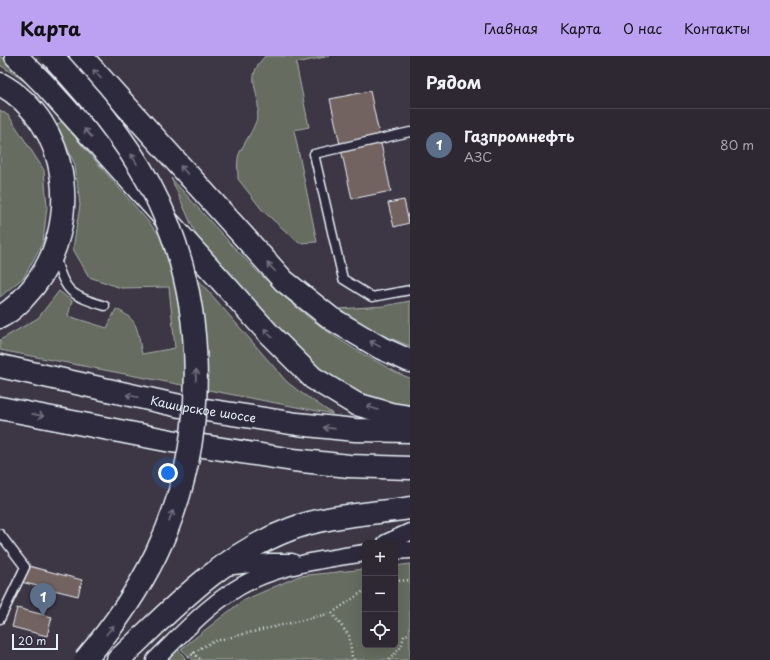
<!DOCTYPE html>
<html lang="ru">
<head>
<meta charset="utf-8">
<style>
	:root { --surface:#2e2833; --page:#3a343f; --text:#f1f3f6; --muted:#a7a6ac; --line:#49444e; --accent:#bca0f2 }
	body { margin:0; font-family:"Playpen Sans",sans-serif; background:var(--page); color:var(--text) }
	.controls { position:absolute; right:12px; bottom:12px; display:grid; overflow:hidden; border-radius:6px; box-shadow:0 4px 16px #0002 }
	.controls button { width:36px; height:36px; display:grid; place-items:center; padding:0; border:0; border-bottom:1px solid var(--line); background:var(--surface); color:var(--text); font:20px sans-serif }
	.scale { position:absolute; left:12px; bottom:10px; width:46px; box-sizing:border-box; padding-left:4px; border:2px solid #e8f1f8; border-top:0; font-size:11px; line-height:14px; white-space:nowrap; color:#e8f1f8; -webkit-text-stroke:3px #2f2a3d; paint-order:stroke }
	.you { position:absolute; left:168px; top:417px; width:14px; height:14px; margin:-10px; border:3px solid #fff; border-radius:50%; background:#1a73e8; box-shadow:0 0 0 6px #1a73e833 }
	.badge { display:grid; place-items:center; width:26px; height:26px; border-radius:50%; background:var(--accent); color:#fff; font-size:13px; font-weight:700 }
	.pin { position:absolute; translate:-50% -33px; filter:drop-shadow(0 1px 2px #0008) }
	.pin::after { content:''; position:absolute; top:21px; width:14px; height:12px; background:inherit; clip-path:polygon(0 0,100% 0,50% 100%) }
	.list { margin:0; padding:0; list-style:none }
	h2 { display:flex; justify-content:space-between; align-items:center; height:52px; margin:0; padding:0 16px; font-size:17px }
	h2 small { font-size:13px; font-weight:400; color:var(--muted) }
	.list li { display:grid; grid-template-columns:26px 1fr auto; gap:12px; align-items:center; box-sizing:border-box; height:72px; padding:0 16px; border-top:1px solid var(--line) }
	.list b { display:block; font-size:15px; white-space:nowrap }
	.list p { margin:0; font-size:13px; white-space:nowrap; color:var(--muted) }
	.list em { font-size:13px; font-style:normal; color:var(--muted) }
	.icon { flex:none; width:22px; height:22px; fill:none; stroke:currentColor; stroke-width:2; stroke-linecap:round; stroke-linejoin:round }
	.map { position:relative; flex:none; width:410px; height:604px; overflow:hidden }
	header { display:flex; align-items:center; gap:24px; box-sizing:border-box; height:56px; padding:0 20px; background:var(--accent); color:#111 }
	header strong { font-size:19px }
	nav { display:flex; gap:22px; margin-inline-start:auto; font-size:14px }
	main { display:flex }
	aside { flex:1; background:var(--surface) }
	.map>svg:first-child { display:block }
	.green { fill:#666c5f; stroke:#a7aeac }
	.building { fill:#736460; stroke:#e8f1f8 }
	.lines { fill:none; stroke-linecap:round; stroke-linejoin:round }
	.service-casing { stroke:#e8f1f8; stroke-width:11 }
	.minor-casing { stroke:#e8f1f8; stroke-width:19 }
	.primary-casing { stroke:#e8f1f8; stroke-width:25 }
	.trunk-casing { stroke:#e8f1f8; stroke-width:25 }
	.path { stroke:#e8f1f8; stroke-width:2.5; stroke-dasharray:1 3; stroke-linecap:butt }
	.service { stroke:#2f2a3d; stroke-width:8 }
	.minor { stroke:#2f2a3d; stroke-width:16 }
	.primary { stroke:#2f2a3d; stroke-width:22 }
	.trunk { stroke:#2f2a3d; stroke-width:22 }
	.primary-bridge-casing { stroke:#e8f1f8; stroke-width:25; stroke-linecap:butt }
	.primary-bridge { stroke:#2f2a3d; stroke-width:22 }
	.oneway { stroke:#70707e }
	.labels { text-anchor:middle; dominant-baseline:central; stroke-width:4; stroke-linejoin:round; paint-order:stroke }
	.street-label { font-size:12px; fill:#e8f1f8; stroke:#2f2a3d }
</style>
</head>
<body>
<header>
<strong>Карта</strong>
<nav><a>Главная</a><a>Карта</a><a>О нас</a><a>Контакты</a></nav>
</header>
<main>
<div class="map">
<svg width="410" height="604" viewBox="0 0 410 604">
	<rect width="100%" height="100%" fill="#3d3644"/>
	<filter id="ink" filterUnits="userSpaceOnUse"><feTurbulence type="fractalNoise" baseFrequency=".025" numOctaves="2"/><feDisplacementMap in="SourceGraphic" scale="8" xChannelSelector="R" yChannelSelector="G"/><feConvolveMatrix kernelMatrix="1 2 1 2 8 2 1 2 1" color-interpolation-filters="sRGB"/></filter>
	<g filter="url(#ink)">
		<path class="green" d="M0,0L22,17L33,31L0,9Z
			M265,0H330L296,7L309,71L294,74L317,186L299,187L263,155L238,123C238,115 236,103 240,96C246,83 258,69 258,54C259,31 244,23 265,0Z
			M0,54L9,60L44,114L47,151L43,186L24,221L0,241Z
			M61,65L287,326L300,336L333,358L0,294V284L38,262L59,235L72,245L68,260L107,272L116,253C140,264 137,275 142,298L175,292L169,231L121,232L89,221L73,193L80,149L75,109L57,69Z
			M171,122C234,191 288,258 372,303C384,309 397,318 410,322V353L365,341L321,315L309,305L200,188Z
			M410,245V290L380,278L339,253L384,250Z
			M410,508V604H193L181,593L242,545L299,520L365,513V589H395V510Z
			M178,593L185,602L183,604H166Z"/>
		<path class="building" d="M370,35L391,135L352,143L330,43Z
			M404,144L409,167L394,171L388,147Z
			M21,508L82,524L78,540L17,525Z
			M17,552L52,561L47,580L12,571Z"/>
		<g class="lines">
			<g class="service-casing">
				<path id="service" d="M410,76L314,98L343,223L372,241L410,234
					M56,202C64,237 73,240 105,250
					M0,478L25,511L0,563"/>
			</g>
			<g class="minor-casing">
				<path id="minor" d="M386,487L410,476
					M395,495L410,494
					M224,511L270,506H292
					M155,604C184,576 213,543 250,525C286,508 326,503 365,497"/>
			</g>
			<g class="primary-casing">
				<path id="primary" d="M0,28C71,67 82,168 34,230C24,242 14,254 0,261"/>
			</g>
			<g class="trunk-casing">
				<g id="trunk">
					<path d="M16,0L44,28L270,279L313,322L356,348L391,358L410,361"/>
					<path d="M81,0L284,225L332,263L381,292L410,305"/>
					<path id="s1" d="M0,310L180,350L297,368L355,374L410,375"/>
					<path d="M0,352L171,385L293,404L349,410L410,412"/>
					<path d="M118,604C171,554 221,499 291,473C328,459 371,458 410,452"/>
				</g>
			</g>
			<path class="path" d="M395,525L410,524
				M332,557L349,580L352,600L354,604
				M193,597L201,604
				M185,604L202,591L215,585L332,557L365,534
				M389,604L401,591L404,580L410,577"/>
			<use href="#service" class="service"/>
			<use href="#minor" class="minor"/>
			<use href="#primary" class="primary"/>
			<use href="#trunk" class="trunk"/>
			<g class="primary-bridge-casing">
				<path id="primary-bridge" d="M52,0C90,42 123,79 150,129C209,240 211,384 156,498C137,537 113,571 85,604"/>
			</g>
			<use href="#primary-bridge" class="primary-bridge"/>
		</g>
		<defs><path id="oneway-shaft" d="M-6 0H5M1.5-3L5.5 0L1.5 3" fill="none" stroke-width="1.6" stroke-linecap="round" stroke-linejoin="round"/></defs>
		<g class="oneway">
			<use href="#oneway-shaft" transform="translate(97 18) rotate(-132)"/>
			<use href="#oneway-shaft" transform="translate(88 77) rotate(-132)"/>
			<use href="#oneway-shaft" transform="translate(134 103) rotate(-121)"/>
			<use href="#oneway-shaft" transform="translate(184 114) rotate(-132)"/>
			<use href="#oneway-shaft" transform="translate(271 211) rotate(-134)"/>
			<use href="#oneway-shaft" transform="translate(268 277) rotate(-132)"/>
			<use href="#oneway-shaft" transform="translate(375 288) rotate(-151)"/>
			<use href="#oneway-shaft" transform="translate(196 319) rotate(-87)"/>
			<use href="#oneway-shaft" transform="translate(132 340) rotate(-168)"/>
			<use href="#oneway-shaft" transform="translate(372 352) rotate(-163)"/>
			<use href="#oneway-shaft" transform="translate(38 359) rotate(11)"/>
			<use href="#oneway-shaft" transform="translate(329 372) rotate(-174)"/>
			<use href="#oneway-shaft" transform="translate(171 460) rotate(-71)"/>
			<use href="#oneway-shaft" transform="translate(110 574) rotate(-50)"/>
		</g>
	</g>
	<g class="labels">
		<g class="street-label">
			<text stroke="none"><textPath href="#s1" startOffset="208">Каширское шоссе</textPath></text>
		</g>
	</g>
</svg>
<div class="controls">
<button>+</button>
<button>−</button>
<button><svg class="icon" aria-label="locate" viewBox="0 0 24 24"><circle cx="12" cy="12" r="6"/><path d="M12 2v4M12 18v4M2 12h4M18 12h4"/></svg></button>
</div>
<div class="scale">20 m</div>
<div class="you"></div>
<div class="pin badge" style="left:43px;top:560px;background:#5c6f8a">1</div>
</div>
<aside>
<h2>Рядом<small></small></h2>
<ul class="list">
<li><span class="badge" style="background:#5c6f8a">1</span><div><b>Газпромнефть</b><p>АЗС</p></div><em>80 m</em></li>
</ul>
</aside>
</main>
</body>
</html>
